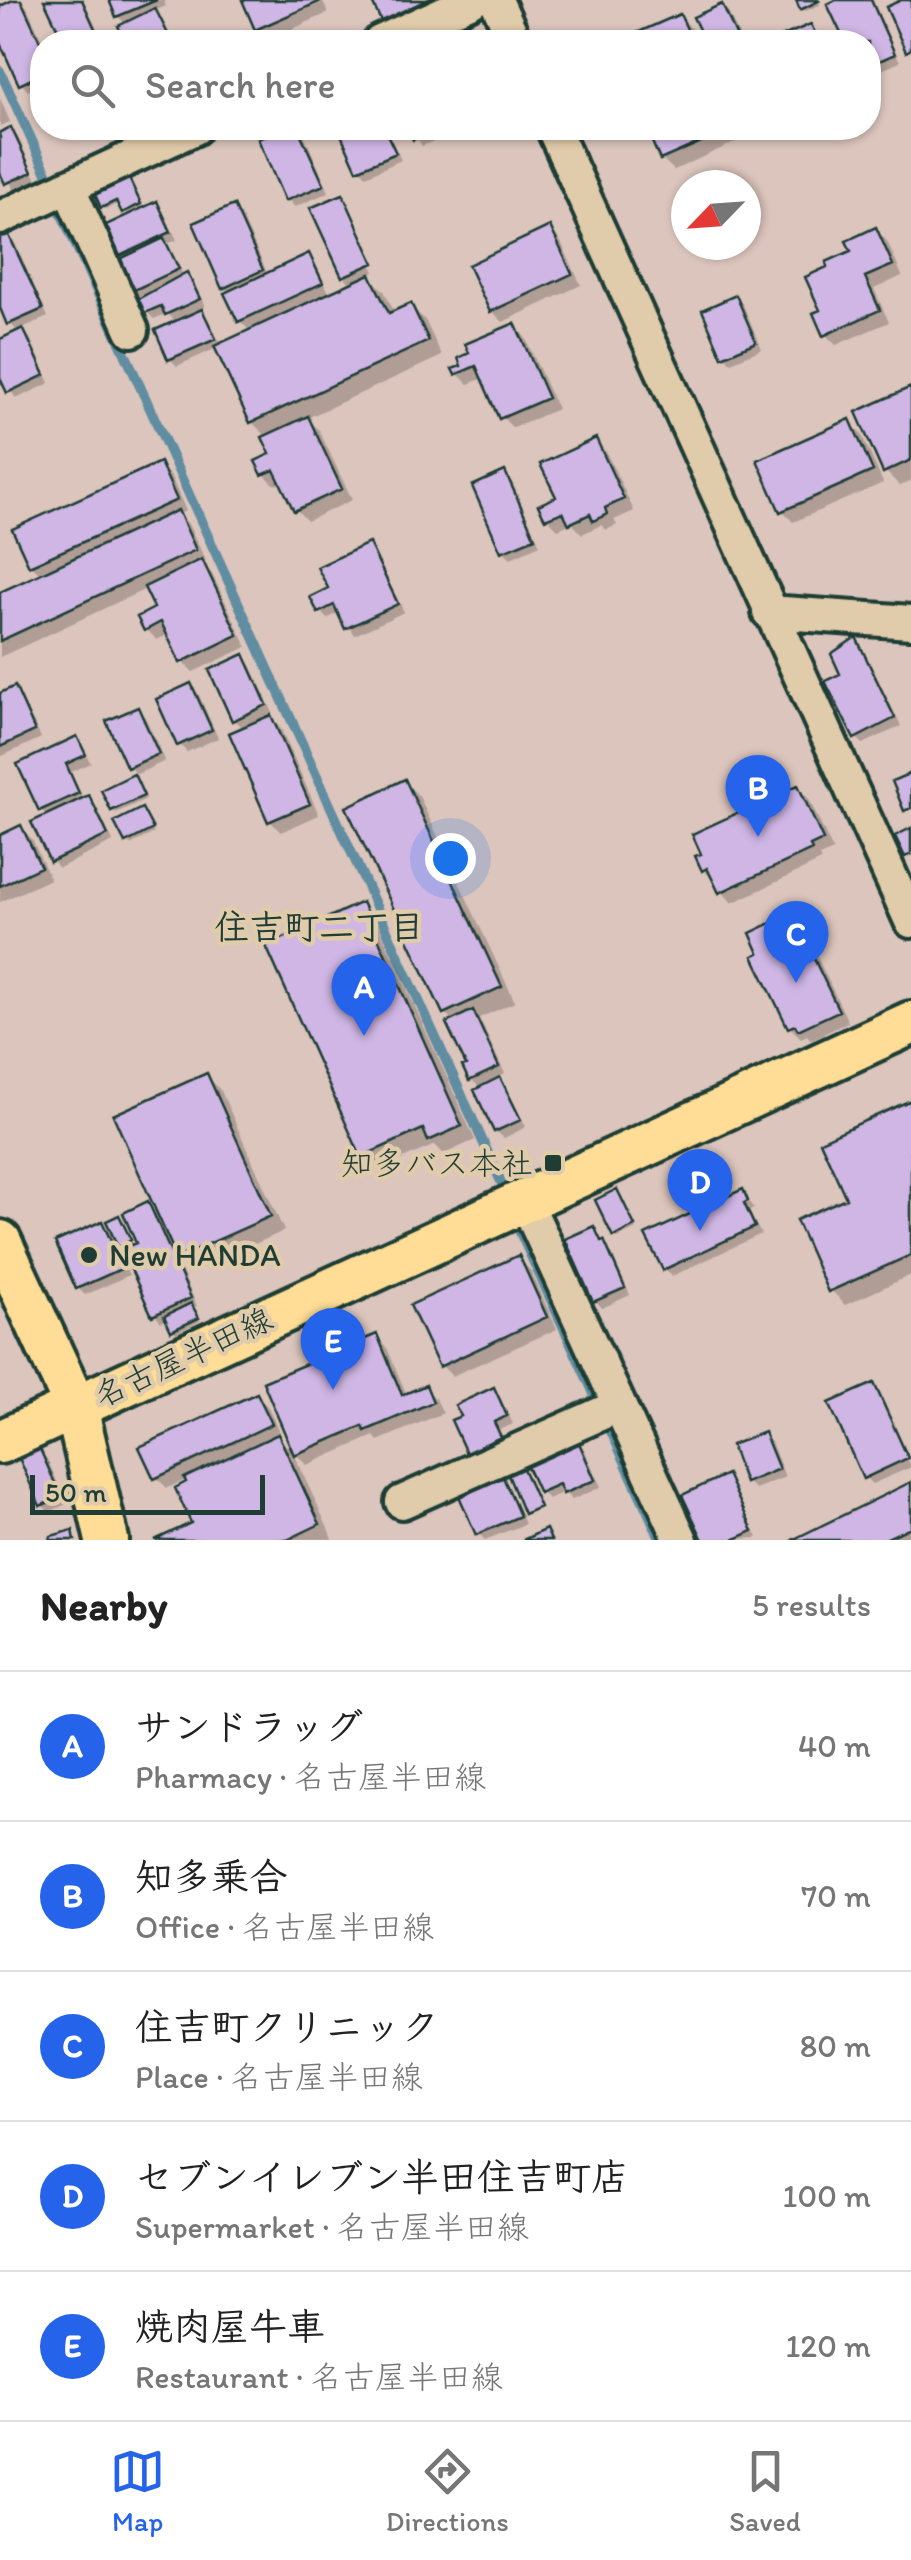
<!DOCTYPE html>
<html lang="en">
<head>
<meta charset="utf-8">
<style>
	:root { --surface:#fff; --page:#f6f6f6; --text:#222; --muted:#767676; --line:#e0e0e0; --accent:#2563eb }
	body { margin:0; font-family:Itim,"Klee One",sans-serif; background:var(--page); color:var(--text) }
	.compass { position:absolute; left:671px; top:170px; width:90px; height:90px; border-radius:50%; background:var(--surface); box-shadow:0 2px 8px #0004; rotate:245deg }
	.scale { position:absolute; left:30px; bottom:25px; width:235px; box-sizing:border-box; padding-left:10px; border:5px solid #1f3d34; border-top:0; font-size:28px; line-height:35px; white-space:nowrap; color:#1f3d34; -webkit-text-stroke:8px #e0cbaa; paint-order:stroke }
	.you { position:absolute; left:450px; top:858px; width:35px; height:35px; margin:-25px; border:8px solid #fff; border-radius:50%; background:#1a73e8; box-shadow:0 0 0 15px #1a73e833 }
	.badge { display:grid; place-items:center; width:65px; height:65px; border-radius:50%; background:var(--accent); color:#fff; font-size:32px; font-weight:700 }
	.pin { position:absolute; translate:-50% -82px; filter:drop-shadow(0 2px 5px #0008) }
	.pin::after { content:''; position:absolute; top:52px; width:35px; height:30px; background:inherit; clip-path:polygon(0 0,100% 0,50% 100%) }
	.list { margin:0; padding:0; list-style:none }
	h2 { display:flex; justify-content:space-between; align-items:center; height:130px; margin:0; padding:0 40px; font-size:42px }
	h2 small { font-size:32px; font-weight:400; color:var(--muted) }
	.list li { display:grid; grid-template-columns:65px 1fr auto; gap:30px; align-items:center; box-sizing:border-box; height:150px; padding:0 40px; border-top:2px solid var(--line) }
	.list b { display:block; font-size:38px; white-space:nowrap }
	.list p { margin:0; font-size:32px; white-space:nowrap; color:var(--muted) }
	.list em { font-size:32px; font-style:normal; color:var(--muted) }
	.icon { flex:none; width:55px; height:55px; fill:none; stroke:currentColor; stroke-width:2; stroke-linecap:round; stroke-linejoin:round }
	.map { position:relative; flex:none; width:911px; height:1540px; overflow:hidden }
	.search { position:absolute; background:var(--surface); box-shadow:0 2px 8px #0004; left:30px; right:30px; top:30px; height:110px; display:flex; align-items:center; gap:25px; box-sizing:border-box; padding:0 35px; border-radius:40px; color:var(--muted); font-size:38px }
	.sheet { height:880px; background:var(--surface) }
	nav { display:flex; justify-content:space-around; align-items:center; box-sizing:border-box; height:140px; border-top:2px solid var(--line); background:var(--surface); font-size:28px; color:var(--muted) }
	nav a { display:grid; justify-items:center; gap:5px }
	nav .on { color:var(--accent) }
	.map>svg:first-child { display:block }
	.shadow { fill:#0003 }
	.lines { fill:none; stroke-linecap:round; stroke-linejoin:round }
	.stream { stroke:#608da1; stroke-width:10 }
	.building { fill:#cfb6e5; stroke:#1f3d34; stroke-width:2.5 }
	.minor-casing { stroke:#1f3d34; stroke-width:40 }
	.major-casing { stroke:#1f3d34; stroke-width:50 }
	.minor { stroke:#e0cbaa; stroke-width:32 }
	.major { stroke:#ffdd96; stroke-width:42 }
	.poi-dot { fill:#1f3d34; stroke:#e0cbaa; stroke-width:4 }
	.labels { text-anchor:middle; dominant-baseline:central; stroke-width:9; stroke-linejoin:round; paint-order:stroke }
	.poi-label { font-size:32px; fill:#1f3d34; stroke:#e0cbaa; text-anchor:end }
	.street-label { font-size:32px; fill:#1f3d34; stroke:#e0cbaa }
	.neighbourhood-label { font-size:35px; font-weight:bold; fill:#1f3d34; stroke:#e0cbaa }
</style>
</head>
<body>
<div class="map">
<svg width="911" height="1540" viewBox="0 0 911 1540">
	<rect width="100%" height="100%" fill="#dbc5bc"/>
	<filter id="ink" filterUnits="userSpaceOnUse"><feTurbulence type="fractalNoise" baseFrequency=".01" numOctaves="2"/><feDisplacementMap in="SourceGraphic" scale="20" xChannelSelector="R" yChannelSelector="G"/><feConvolveMatrix kernelMatrix="1 2 1 2 8 2 1 2 1" color-interpolation-filters="sRGB"/></filter>
	<g filter="url(#ink)">
		<path class="shadow" d="M19,0L27,7L43,42L42,84L28,91L21,83L0,37V9Z
			M47,0H84L103,42H67Z
			M111,0H163L166,6L154,11L162,18L173,42H129L121,27L126,25L118,16Z
			M244,0H322L328,13L268,40L257,29Z
			M798,0H818L820,5L805,11Z
			M842,0H873L900,62L868,76V42H847L831,5Z
			M721,7L729,14L742,42H708L697,18Z
			M680,17L691,28L697,42H623Z
			M0,98L10,122L0,126Z
			M98,128H134L107,139Z
			M289,128H298L303,132L329,192L295,207L288,200L261,140Z
			M341,128H386L401,160L366,176L359,168Z
			M410,128H440L444,137L422,146Z
			M448,128H468L454,134Z
			M648,128H735L740,140L674,170L662,159Z
			M11,130L18,137L37,180L15,190L0,167V135Z
			M130,180L144,210L156,204L163,211L177,240L166,244L184,276L187,275L194,282L205,307L199,309L209,320L221,345L250,331L240,321L230,293L224,287L234,208L241,215L268,275L309,256L316,264L330,295L352,285L344,276L342,197L347,202H344L375,272L368,275L384,291L395,313L410,306L425,320L442,356L307,418L319,430L352,500L307,521L296,509L283,482L275,485L264,474L273,455L267,437L252,422L217,348L177,366L170,359L177,323L167,313L154,319L147,312L143,299L134,290L127,259L122,254L129,216L120,203L106,209L103,206Z
			M549,229L560,240L581,285L503,322L492,311Z
			M876,230L887,241L902,276L874,289L889,322L836,345L825,334L823,311L854,252Z
			M7,234L14,241L48,317L20,329L30,338L50,383L16,399L0,372V342L19,333L10,323L0,302V237Z
			M735,298L743,305L762,349L731,362L724,355Z
			M514,326L525,337L557,409L513,428L502,417L484,378L468,384L457,373Z
			M911,390V481L900,486L885,471Z
			M849,422L861,433L883,483L793,522L782,511Z
			M595,441L606,452L634,511L614,520L617,525L606,530L601,525L582,534L572,523L558,529L547,518Z
			M160,465L171,477L186,511L179,514L188,524L206,561L202,563L212,574L247,647L193,672L182,661L169,634L157,640L146,629L158,609L148,588L0,657V595L42,576L31,565Z
			M505,474L512,482L540,545L511,558L503,551Z
			M368,546L375,553L404,612L355,635L340,612L327,619L320,611L331,589Z
			M855,640L862,647L901,726L863,744L856,737L844,675Z
			M243,657L251,665L273,713L268,715L281,729L319,815L281,832L270,821L244,729L235,720Z
			M190,686L198,693L218,738L187,752L179,744Z
			M14,689L21,697L41,738L0,757V696Z
			M137,710L145,717L165,761L137,774L129,766Z
			M76,739L91,763L71,772L84,800L89,798L96,805L113,842L59,868L52,860L48,817L41,810Z
			M137,780L146,799L116,813L113,810Z
			M404,782L419,796L515,1002L479,1018L505,1074L497,1078L507,1088L526,1127L504,1138L496,1131L477,1091L481,1089L471,1079L454,1022L445,1013Z
			M798,788L809,799L833,851L819,857L821,861L732,903L704,870Z
			M144,814L154,833L130,845L127,842Z
			M21,828L32,839L50,879L0,902V838Z
			M362,905L376,920L475,1140L444,1154L435,1145L377,1170L363,1156Z
			M792,916L803,927L848,1022L811,1040L807,1035L801,1038L790,1027L762,954Z
			M207,1076L221,1091L284,1231L194,1271L172,1250L197,1306L193,1308L200,1321L176,1333L168,1319L161,1322L154,1314L128,1246L123,1248L112,1238L129,1275L85,1295L78,1288L102,1224L116,1238L122,1221L134,1246L139,1244L147,1204L162,1218Z
			M911,1103V1275L845,1305L831,1290L849,1199Z
			M742,1192L754,1209L749,1211L761,1234L672,1276L665,1269Z
			M620,1195L636,1229L618,1238L615,1235Z
			M593,1229L610,1250L630,1295L602,1308L595,1300Z
			M518,1258L530,1270L557,1329L452,1376L441,1365Z
			M376,1337L387,1348L407,1395L425,1388L436,1399L443,1413L378,1441L374,1436L307,1465L296,1454Z
			M873,1386L880,1393L911,1467L872,1484L865,1477Z
			M493,1390L500,1397L513,1424L499,1430L506,1445L475,1459L468,1452L464,1417Z
			M257,1396L268,1407L281,1436L278,1437L292,1451L333,1539L161,1540L195,1524L188,1479L167,1488L156,1477Z
			M763,1435L771,1442L785,1477L755,1489L747,1482Z
			M577,1441L584,1449L601,1487L572,1500L564,1492L548,1499L541,1491Z
			M39,1452L47,1459L67,1504L49,1512L42,1505Z
			M726,1477L733,1485L758,1538L706,1540Z
			M502,1480L509,1487L525,1524L485,1540L479,1534Z
			M911,1485V1540H795Z"/>
		<g class="lines">
			<path class="stream" d="M0,71L50,180
				M59,208L503,1186
				M518,1228L596,1398
				M609,1427L661,1540"/>
		</g>
		<path class="building" d="M13,0H21L42,46V74L19,85L0,43V6Z
			M44,0H82L101,42H64Z
			M109,0H157L116,17Z
			M242,0H318L319,2L255,30Z
			M371,0H439L383,25Z
			M796,0H818L819,1L800,10Z
			M836,0H871L895,54L868,66V42H845L827,4Z
			M901,0H911V49L906,52L886,7Z
			M722,4L739,42H705L693,17Z
			M155,8L172,42H126L118,26Z
			M680,14L693,42H616Z
			M468,21L478,42H440L436,35Z
			M811,24L819,42H777L776,39Z
			M11,127L32,172L5,184L0,173V132Z
			M283,128H298L324,185L285,201L258,139Z
			M338,128H384L396,153L357,170Z
			M407,128H437L438,129L413,140Z
			M646,128H730L731,129L660,160Z
			M127,174L141,204L122,213L116,201L101,208L93,190Z
			M343,194L374,263L342,277L310,208Z
			M157,201L171,232L120,256L106,225Z
			M234,205L263,270L222,289L193,223Z
			M550,226L572,274L490,312L468,265Z
			M876,227L893,265L865,277L880,310L823,336L813,313L820,310L805,277L827,267L826,262L851,251L846,241Z
			M7,231L43,309L7,325L0,308V234Z
			M164,238L179,269L132,291L118,260Z
			M309,253L323,283L238,322L224,293Z
			M187,272L200,299L165,315L161,306L145,313L138,299Z
			M370,274L389,313L411,303L429,341L250,423L214,346Z
			M736,295L756,342L722,357L702,310Z
			M202,309L216,339L168,360L155,330Z
			M515,323L548,398L499,419L476,366L455,375L452,369L461,366L458,358L469,353L465,344Z
			M23,328L45,375L7,393L0,378V339Z
			M911,387V460L883,473L856,412Z
			M308,416L342,489L294,511L274,470L262,475L255,461L270,454L262,437Z
			M850,419L873,471L780,512L757,460Z
			M596,438L624,499L605,508L607,514L593,521L590,514L569,524L563,512L545,519L538,505L556,497L540,464Z
			M160,462L177,500L29,566L12,529Z
			M505,471L535,538L501,552L472,486Z
			M178,510L196,550L0,641V592Z
			M369,543L398,604L345,629L334,605L318,613L310,597L328,588L317,567Z
			M202,559L238,635L180,663L161,622L144,631L137,617L154,608L144,587Z
			M856,637L895,718L854,739L825,681L840,674L831,654Z
			M244,654L267,705L232,721L209,670Z
			M191,683L212,730L177,746L156,699Z
			M15,686L35,731L0,747V693Z
			M138,707L159,754L127,768L106,721Z
			M271,715L310,804L268,822L229,733Z
			M77,736L86,755L66,764L79,793L39,811L17,764Z
			M911,773V808L904,811L892,781Z
			M134,774L144,796L111,811L101,790Z
			M405,779L502,987L443,1014L346,807Z
			M798,785L823,840L810,846L812,850L719,893L707,868L702,871L695,856L701,854L692,834Z
			M89,795L108,835L50,862L31,822Z
			M142,808L153,829L125,843L114,822Z
			M21,825L41,867L0,886V835Z
			M911,828V854L905,857L895,836Z
			M362,902L462,1126L428,1141L423,1129L361,1157L266,946Z
			M792,913L839,1011L798,1030L795,1025L788,1028L753,956L759,953L750,933Z
			M473,1010L499,1067L469,1081L462,1066L466,1065L446,1023Z
			M207,1073L271,1216L177,1258L113,1115Z
			M500,1077L521,1120L494,1132L474,1090Z
			M911,1100V1255L828,1292L796,1220L846,1198L820,1141Z
			M617,1189L635,1226L613,1237L595,1200Z
			M743,1189L748,1201L744,1203L755,1227L663,1270L645,1235Z
			M148,1201L191,1298L152,1316L129,1265L134,1263L126,1247L136,1243L123,1213Z
			M119,1215L131,1240L118,1247L106,1221Z
			M102,1221L123,1268L76,1289L55,1242Z
			M594,1226L601,1241L604,1240L625,1288L593,1302L565,1239Z
			M519,1255L547,1317L439,1367L410,1305Z
			M191,1303L199,1318L171,1331L164,1316Z
			M377,1334L402,1395L426,1385L433,1402L365,1431L363,1426L294,1455L263,1382Z
			M874,1383L908,1458L863,1479L829,1403Z
			M494,1387L507,1416L494,1422L501,1437L466,1453L451,1420L461,1416L455,1405Z
			M257,1393L272,1424L154,1479L139,1447Z
			M764,1432L779,1469L745,1483L731,1445Z
			M278,1434L320,1524L287,1540H155L191,1523L175,1488L186,1482L184,1478Z
			M577,1438L595,1480L563,1494L559,1484L539,1493L525,1462Z
			M40,1449L61,1497L40,1506L19,1458Z
			M521,1464L540,1507L524,1514L506,1470Z
			M727,1474L753,1531L733,1540H703L682,1495Z
			M503,1477L520,1516L476,1535L459,1496Z
			M911,1482V1527L883,1540H792Z
			M546,1529L551,1540H523Z
			M73,1530L75,1540H50L51,1536Z"/>
		<g class="lines">
			<g class="minor-casing">
				<path id="minor" d="M496,0L515,42
					M380,42L472,0
					M553,128L911,921
					M68,186L132,330
					M0,218L195,128
					M769,612L911,622
					M525,1200L681,1540
					M402,1502L618,1406"/>
			</g>
			<g class="major-casing">
				<path id="major" d="M0,1242L76,1407L107,1540
					M0,1442L911,1023"/>
			</g>
			<use href="#minor" class="minor"/>
			<use href="#major" class="major"/>
		</g>
	</g>
	<g class="poi-dot">
		<rect x="543" y="1153" width="20" height="20" rx="5"/>
		<circle cx="89" cy="1255" r="10"/>
	</g>
	<g class="labels">
		<g class="poi-label">
			<text x="533" y="1163">知多バス本社</text>
			<text x="109" y="1255" text-anchor="start">New HANDA</text>
		</g>
		<g class="street-label">
			<text transform="translate(183 1357) rotate(-25)">名古屋半田線</text>
		</g>
		<g class="neighbourhood-label">
			<text x="319" y="927">住吉町二丁目</text>
		</g>
	</g>
</svg>
<svg class="compass" viewBox="-18 -18 36 36"><path d="M0-13l5 13h-10z" fill="#e53935"/><path d="M0 13l5-13h-10z" fill="#767676"/></svg>
<div class="scale">50 m</div>
<div class="you"></div>
<div class="pin badge" style="left:364px;top:1036px">A</div>
<div class="pin badge" style="left:758px;top:837px">B</div>
<div class="pin badge" style="left:796px;top:983px">C</div>
<div class="pin badge" style="left:700px;top:1231px">D</div>
<div class="pin badge" style="left:333px;top:1390px">E</div>
<div class="search"><svg class="icon" aria-label="search" viewBox="0 0 24 24"><circle cx="10" cy="10" r="6"/><path d="M15 15l6 6"/></svg>Search here</div>
</div>
<section class="sheet">
<h2>Nearby<small>5 results</small></h2>
<ul class="list">
<li><span class="badge">A</span><div><b>サンドラッグ</b><p>Pharmacy · 名古屋半田線</p></div><em>40 m</em></li>
<li><span class="badge">B</span><div><b>知多乗合</b><p>Office · 名古屋半田線</p></div><em>70 m</em></li>
<li><span class="badge">C</span><div><b>住吉町クリニック</b><p>Place · 名古屋半田線</p></div><em>80 m</em></li>
<li><span class="badge">D</span><div><b>セブンイレブン半田住吉町店</b><p>Supermarket · 名古屋半田線</p></div><em>100 m</em></li>
<li><span class="badge">E</span><div><b>焼肉屋牛車</b><p>Restaurant · 名古屋半田線</p></div><em>120 m</em></li>
</ul>
</section>
<nav>
<a class="on"><svg class="icon" aria-label="map" viewBox="0 0 24 24"><path d="M3 6l6-2 6 2 6-2v14l-6 2-6-2-6 2zM9 4v14M15 6v14"/></svg>Map</a>
<a><svg class="icon" aria-label="directions" viewBox="0 0 24 24"><path d="M12 3l9 9-9 9-9-9zM9 14v-3h6M13 9l2 2-2 2"/></svg>Directions</a>
<a><svg class="icon" aria-label="saved" viewBox="0 0 24 24"><path d="M7 4h10v16l-5-4-5 4z"/></svg>Saved</a>
</nav>
</body>
</html>
